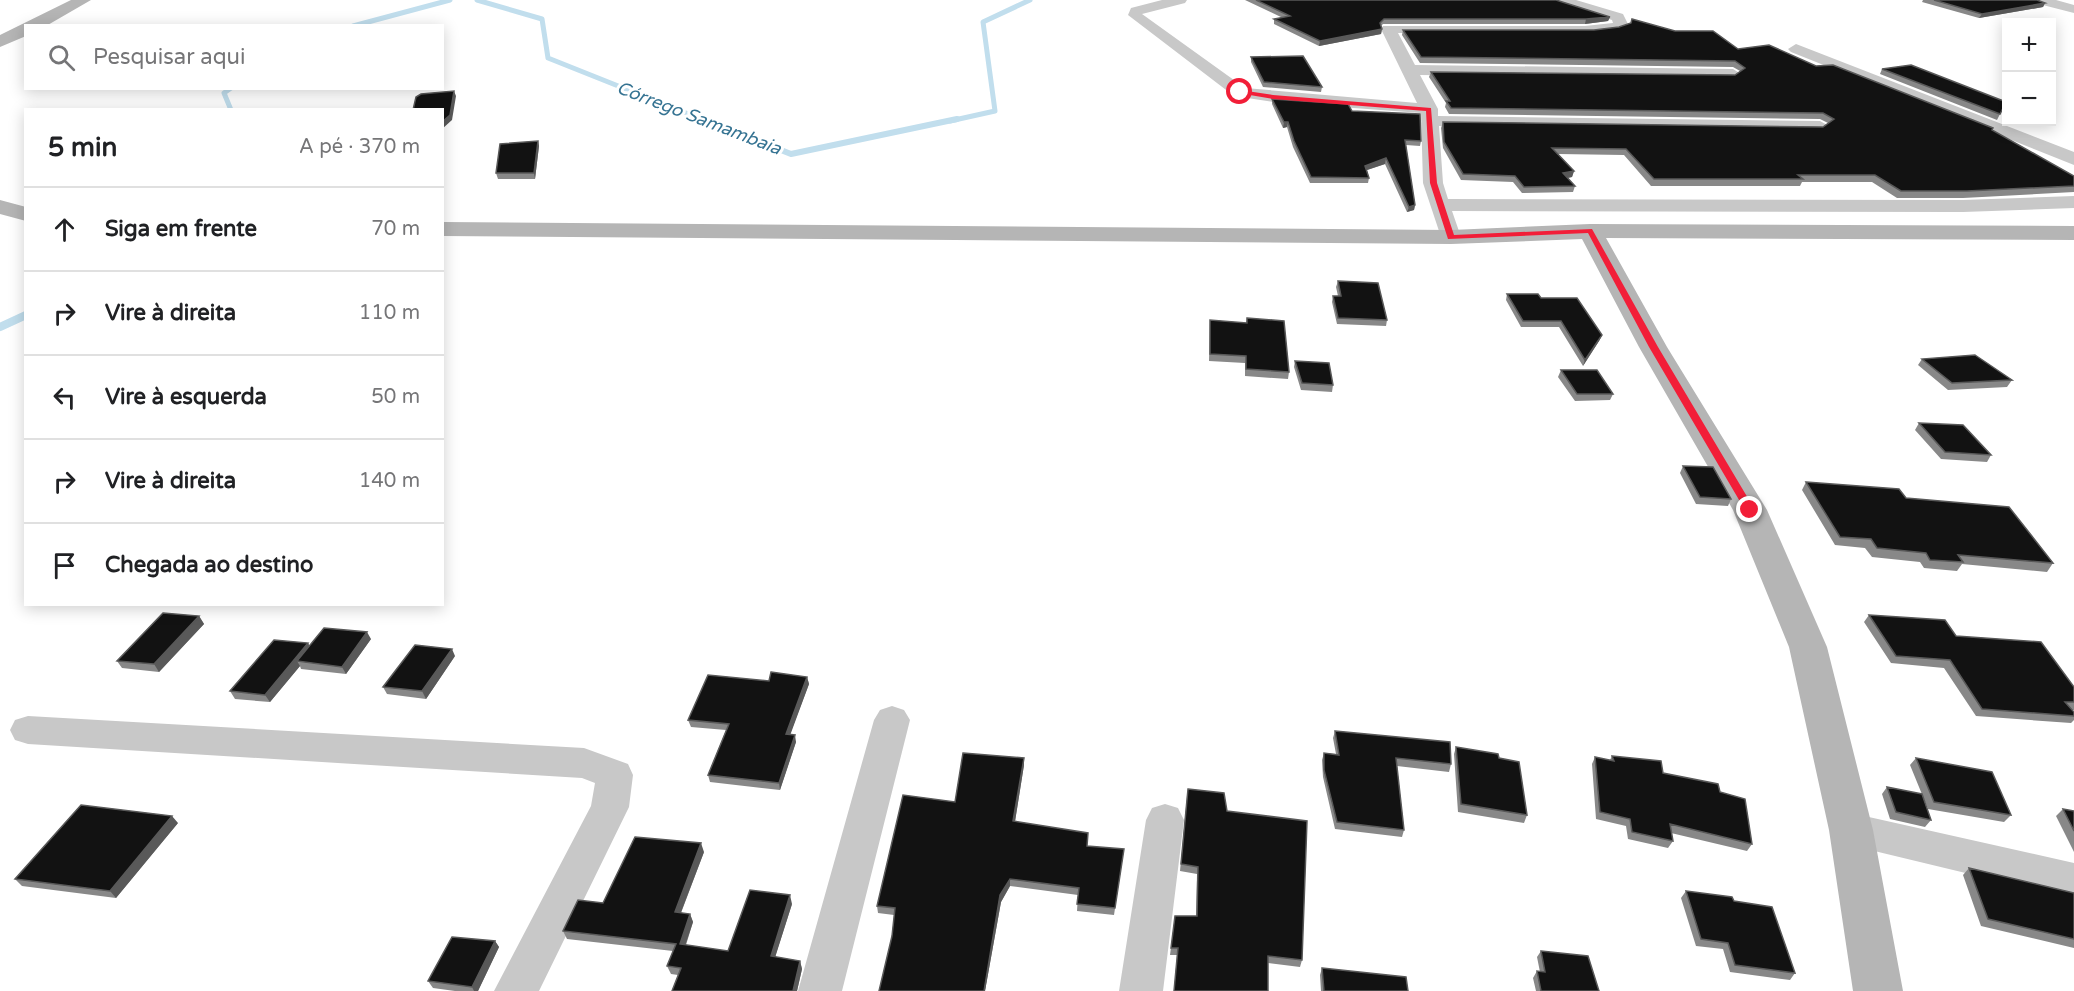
<!DOCTYPE html>
<html lang="pt">
<head>
<meta charset="utf-8">
<style>
	:root { --surface:#fff; --page:#f2f2f2; --text:#202124; --muted:#757577; --line:#e0e0e0 }
	body { margin:0; font-family:"Varela Round",sans-serif; background:var(--page); color:var(--text) }
	.controls { position:absolute; right:18px; top:18px; display:grid; overflow:hidden; border-radius:0px; box-shadow:0 3px 15px #0003 }
	.controls button { width:54px; height:54px; display:grid; place-items:center; padding:0; border:0; border-bottom:2px solid var(--line); background:var(--surface); color:var(--text); font:30px sans-serif }
	.stop { position:absolute; width:18px; height:18px; margin:-14px; border:4px solid #f21e38; border-radius:50%; background:#fff }
	.stop.end { background:#f21e38; border-color:#fff; box-shadow:0 2px 6px #0008 }
	.list { margin:0; padding:0; list-style:none }
	h2 { display:flex; justify-content:space-between; align-items:center; height:78px; margin:0; padding:0 24px; font-size:26px }
	h2 small { font-size:20px; font-weight:400; color:var(--muted) }
	.list li { display:grid; grid-template-columns:39px 1fr auto; gap:18px; align-items:center; box-sizing:border-box; height:84px; padding:0 24px; border-top:2px solid var(--line) }
	.list b { display:block; font-size:22px; white-space:nowrap }
	.list em { font-size:20px; font-style:normal; color:var(--muted) }
	.icon { flex:none; width:33px; height:33px; fill:none; stroke:currentColor; stroke-width:2; stroke-linecap:round; stroke-linejoin:round }
	.map { position:relative; flex:none; width:2074px; height:991px; overflow:hidden }
	.search { position:absolute; background:var(--surface); box-shadow:0 3px 15px #0003; left:24px; top:24px; width:420px; height:66px; display:flex; align-items:center; gap:15px; box-sizing:border-box; padding:0 21px; border-radius:0px; color:var(--muted); font-size:22px }
	.panel { position:absolute; background:var(--surface); box-shadow:0 3px 15px #0003; left:24px; top:108px; width:420px; height:498px; border-radius:0px }
	.map>svg:first-child { display:block }
	.lines { fill:none; stroke-linecap:round; stroke-linejoin:round }
	.stream-far2 { stroke:#c1deed; stroke-width:5 }
	.stream-far1 { stroke:#c1deed; stroke-width:6 }
	.stream { stroke:#c1deed; stroke-width:8 }
	.street { fill:#c8c8c8; fill-rule:evenodd }
	.secondary { fill:#b5b5b5; fill-rule:evenodd }
	.wall { fill:#888 }
	.shaded-wall { fill:#595959 }
	.building { fill:#121212; stroke:#595959; stroke-width:1.5 }
	.route { fill:#f21e38 }
	.labels { text-anchor:middle; dominant-baseline:central; stroke-width:6; stroke-linejoin:round; paint-order:stroke }
	.far-water-label { font-size:18px; font-style:italic; fill:#357392; stroke:#fff }
</style>
</head>
<body>
<div class="map">
<svg width="2074" height="991" viewBox="0 0 2074 991">
	<rect width="100%" height="100%" fill="#fff"/>
	<g class="lines">
		<path class="stream-far2" d="M477,0L542,19L548,58L706,121
			M353,26L450,0
			M231,88L224,93L231,110
			M950,121L995,111L983,22L1030,0"/>
		<path class="stream-far1" d="M703,119L791,154L957,119"/>
		<path class="stream" d="M0,327L26,315"/>
		<path class="street" d="M1162,0H1187L1185,3L1142,14L1245,88L1417,103L1381,29L1383,26H1585L1613,23L1612,20L1556,3L1554,0H1576L1623,14L1629,26C1616,40 1429,34 1398,33L1415,65L1733,69L1741,74L1733,79L1420,75L1438,109V116L1820,121L1829,126L1820,131L1439,126L1443,183L1448,199L1963,200L2074,196V208L1963,212L1452,211L1461,237L1458,241H1444L1441,237L1423,183L1421,113L1273,102L1234,96L1128,15L1131,8Z
			M2033,0H2056L2074,5V13L2035,3Z
			M1796,44L2074,152V165L1791,52L1788,49Z
			M892,706L904,710L910,720L842,991H798L874,720L880,710Z
			M28,716L584,748L628,764L633,775L629,807L539,991H494L591,806L595,783L582,778L28,744L15,740L10,730L15,720Z
			M1165,804L1178,808L1184,820L1163,991H1119L1146,820L1152,808Z
			M1851,813L2074,863V899L1837,842L1832,830L1837,818Z"/>
		<path class="secondary" d="M71,0H91L46,26H26V36L0,47V35Z
			M0,200L26,207V221L0,214Z
			M442,222L1451,230L1590,224L2074,226V240L1606,238L1667,347L1767,510L1827,647L1873,830L1903,991H1853L1829,830L1789,647L1733,510L1639,347L1582,239L1451,244L442,236Z"/>
	</g>
	<path class="wall" d="M1245,0H1556L1610,17L1608,21L1585,24H1383L1381,26L1382,29L1381,34L1319,46L1274,24V19L1283,18Z
		M1923,0H2037L2045,3L2043,7L1979,18L1922,2Z
		M1403,30L1738,49L1816,66L1992,130L2074,176V192L1963,198H1897L1872,182H1802L1800,186H1651L1624,155L1558,154L1574,171L1572,177L1568,178L1575,186L1573,192L1522,193L1513,182L1461,180L1443,148L1441,128L1443,122L1823,127L1828,123L1820,119L1449,114L1445,107L1446,103L1429,77L1431,72L1735,75L1740,71L1733,67L1420,63L1402,35Z
		M1251,57L1322,87L1321,92L1263,87L1251,62Z
		M1882,69L2006,102L1997,120L1880,74Z
		M1272,99L1352,111L1421,141L1420,146L1406,145L1415,205L1414,210L1407,212L1385,164L1367,170L1369,178L1368,183H1310L1293,147L1287,127L1283,128L1272,104Z
		M538,141L539,146L535,179H498L496,173Z
		M1338,281L1387,320L1386,326L1337,324L1332,302L1333,296H1338L1336,287Z
		M1507,294L1541,298L1602,335L1599,341L1583,366L1559,327H1521L1506,300Z
		M1247,318L1289,372L1288,379L1245,376V363L1209,361L1210,320L1246,323Z
		M1922,359L2012,380L2007,387L1948,390L1918,365Z
		M1295,361L1333,385L1332,392L1301,390L1294,367Z
		M1561,370L1613,394L1610,400L1575,401L1558,377Z
		M1919,423L1991,455L1987,462L1941,459L1915,430Z
		M1683,466L1731,499L1728,506L1696,504L1680,473Z
		M1806,482L2053,563L2047,572L1962,564L1957,571L1924,568L1920,562L1872,557L1865,548L1835,545L1802,490Z
		M1869,615L1956,636L2074,702V710H2072L2074,712V720L2071,723L1976,716L1944,668L1891,663L1864,622Z
		M199,616L204,624L159,672L122,668L117,661Z
		M371,639L346,674L301,669L300,666L270,702L235,699L230,691L309,646Z
		M455,656L426,699L387,694L383,687Z
		M807,677L809,684L790,734L796,742L780,790L710,782L708,775L726,730L691,727L688,720L769,681Z
		M1335,731L1451,764L1449,772L1397,766L1404,830L1402,837L1335,829L1323,777L1322,760L1324,753L1336,754L1333,738Z
		M1456,747L1499,758L1527,815L1524,823L1458,812L1454,754Z
		M1612,756L1720,792L1752,844L1747,851L1671,833L1673,841L1668,848L1628,839L1626,826L1596,819L1592,764L1595,757L1610,760Z
		M1916,758L2011,815L2004,822L1928,809L1910,765Z
		M1024,765L1015,821L1087,846L1124,849L1114,915L1077,911L1078,895L1010,886L1001,902L985,991H879L892,936L894,915L878,913L877,906L955,802Z
		M1887,787L1931,820L1925,827L1890,819L1882,794Z
		M1187,796L1227,811L1302,960L1300,967L1268,963V991H1174L1177,955H1170L1175,916H1196L1197,874L1180,871Z
		M2063,809L2074,811V852L2056,816Z
		M178,823L116,898L22,886L15,879Z
		M704,852L681,913L690,914L693,922L686,945L728,951L792,904L775,957L800,961L802,969L797,991H672L678,975L671,974L667,966L673,951L567,939L563,931L603,903Z
		M1969,868L2074,893V948L1981,926L1963,875Z
		M1686,891L1734,901L1795,973L1790,980L1730,972L1723,949L1696,946L1681,898Z
		M495,941L499,947L478,991H455L433,988L428,981Z
		M1541,951L1599,991H1536L1533,978L1537,971L1540,972L1537,957Z
		M1322,968L1408,991H1321L1320,975Z"/>
	<path class="shaded-wall" d="M2045,3L2043,7L1979,18L1982,14Z
		M1610,17L1608,21L1585,24L1586,19Z
		M1382,29L1381,34L1319,46L1320,41Z
		M454,91L456,96L452,120L442,129V122Z
		M1284,122H1288L1287,127L1283,128Z
		M538,141L539,146L535,179L534,173Z
		M1386,158L1385,164L1364,171L1365,166Z
		M1574,171L1572,177L1561,179L1563,173Z
		M1415,205L1414,210L1407,212L1409,207Z
		M1602,335L1599,341L1583,366L1585,360Z
		M199,616L204,624L159,672L154,664Z
		M367,632L371,639L346,674L342,667Z
		M308,643L312,650L297,661L300,666L270,702L265,695Z
		M452,649L455,656L426,699L422,691Z
		M807,677L809,684L788,741L786,734Z
		M795,735L796,742L780,790L779,783Z
		M1024,758V765L1014,828L1013,821Z
		M172,816L178,823L116,898L110,891Z
		M701,843L704,852L678,920L675,912Z
		M1010,879V886L1001,902L985,991H984L1000,895Z
		M790,895L792,904L773,964L771,956Z
		M690,914L693,922L683,952L680,944Z
		M495,941L499,947L478,991H474L472,987Z
		M800,961L802,969L797,991H793Z"/>
	<path class="building" d="M1256,0H1556L1610,17L1586,19H1384L1380,23L1382,29L1320,41L1274,19L1290,16Z
		M1934,0H2037L2045,3L1982,14Z
		M1632,19L1675,31H1713L1738,49L1769,45L1816,66L1833,65L1993,128L1992,130L2074,176V186L1967,191H1901L1875,175H1798L1803,179H1654L1626,149L1552,148L1574,171L1563,173L1575,186L1524,187L1515,176L1463,174L1444,142L1443,122L1823,127L1834,119L1823,113L1451,108L1446,101H1450L1431,72L1735,75L1745,68L1735,61L1421,57L1403,30H1594L1619,27L1631,23Z
		M1303,56L1322,87L1264,82L1251,57Z
		M1911,65L2006,102L2000,114L1882,69Z
		M454,91L450,115L442,122V110H413L416,97L421,94Z
		M1272,99L1348,104L1352,111L1420,114L1421,141L1405,140L1415,205L1409,207L1386,158L1365,166L1369,178L1311,177L1294,141L1288,122H1284Z
		M538,141L534,173H496L500,144Z
		M1338,281L1378,283L1387,320L1338,318L1333,296H1341Z
		M1507,294H1538L1541,298H1577L1602,335L1585,360L1561,321H1523Z
		M1247,318L1284,321L1289,372L1246,369V356L1210,354V320L1247,323Z
		M1975,355L2012,380L1952,383L1922,359Z
		M1295,361L1329,363L1333,385L1302,383Z
		M1561,370H1597L1613,394H1577Z
		M1919,423L1963,425L1991,455L1945,452Z
		M1683,466L1713,467L1731,499L1700,497Z
		M1806,482L1899,489L1906,498L2009,507L2053,563L1958,555L1963,562L1930,560L1926,553L1877,548L1871,539L1840,537Z
		M163,613L199,616L154,664L117,661Z
		M1869,615L1945,620L1956,636L2041,642L2074,687V702H2065L2074,712V716L1982,709L1950,660L1896,656Z
		M324,628L367,632L342,667L297,661Z
		M274,640L308,643L265,695L230,691Z
		M415,645L452,649L422,691L383,687Z
		M771,672L807,677L786,734L795,735L779,783L708,775L729,724L688,720L708,675L769,681Z
		M1335,731L1450,742L1451,764L1396,758L1404,830L1337,822L1324,770V753L1339,755Z
		M1456,747L1498,754L1499,758L1519,762L1527,815L1461,804Z
		M963,753L1024,758L1013,821L1088,833L1087,846L1124,849L1115,908L1077,904L1079,888L1010,879L1000,895L984,991H879L892,936L895,908L877,906L903,795L955,802Z
		M1612,756L1661,761L1663,773L1718,784L1720,792L1745,799L1752,844L1670,824L1673,841L1632,832L1630,819L1600,812L1595,757L1614,761Z
		M1916,758L1992,772L2011,815L1934,802Z
		M1887,787L1922,794L1931,820L1896,812Z
		M1188,789L1224,793L1227,811L1307,821L1302,960L1268,956V991H1174L1178,948H1171L1175,916H1197L1198,867L1181,864Z
		M81,805L172,816L110,891L15,879Z
		M2063,809L2074,811V831Z
		M635,837L701,843L675,912L690,914L680,944L728,951L750,890L790,895L771,956L800,961L793,991H672L681,968L667,966L676,944L563,931L578,900L603,903Z
		M1969,868L2074,893V939L1988,919Z
		M1686,891L1732,897L1734,901L1772,907L1795,973L1735,965L1728,943L1701,939Z
		M452,937L495,941L472,987L428,981Z
		M1541,951L1588,956L1599,991H1541L1537,971L1545,972Z
		M1322,968L1406,977L1408,991H1324Z"/>
	<path class="route" d="M1240,90L1273,95L1431,108L1437,183L1454,235L1592,229L1658,347L1755,510L1753,512L1745,510L1649,347L1588,233L1448,239L1430,183L1426,111L1273,99L1238,93Z"/>
	<g class="labels">
		<g class="far-water-label">
			<text transform="translate(699 118) rotate(21)">Córrego Samambaia</text>
		</g>
	</g>
</svg>
<div class="controls">
<button>+</button>
<button>−</button>
</div>
<div class="stop" style="left:1240px;top:92px"></div>
<div class="stop end" style="left:1750px;top:510px"></div>
<div class="search"><svg class="icon" aria-label="search" viewBox="0 0 24 24"><circle cx="10" cy="10" r="6"/><path d="M15 15l6 6"/></svg>Pesquisar aqui</div>
<section class="panel">
<h2>5 min<small>A pé · 370 m</small></h2>
<ul class="list">
<li><svg class="icon" aria-label="ahead" viewBox="0 0 24 24"><path d="M12 20V5M6 11l6-6 6 6"/></svg><div><b>Siga em frente</b></div><em>70 m</em></li>
<li><svg class="icon" aria-label="right" viewBox="0 0 24 24"><path d="M7 20v-9h11M14 6l5 5-5 5"/></svg><div><b>Vire à direita</b></div><em>110 m</em></li>
<li><svg class="icon" aria-label="left" viewBox="0 0 24 24"><path d="M17 20v-9H6M10 6l-5 5 5 5"/></svg><div><b>Vire à esquerda</b></div><em>50 m</em></li>
<li><svg class="icon" aria-label="right" viewBox="0 0 24 24"><path d="M7 20v-9h11M14 6l5 5-5 5"/></svg><div><b>Vire à direita</b></div><em>140 m</em></li>
<li><svg class="icon" aria-label="arrive" viewBox="0 0 24 24"><path d="M6 21V4h12l-3 4 3 4H6"/></svg><div><b>Chegada ao destino</b></div></li>
</ul>
</section>
</div>
</body>
</html>
